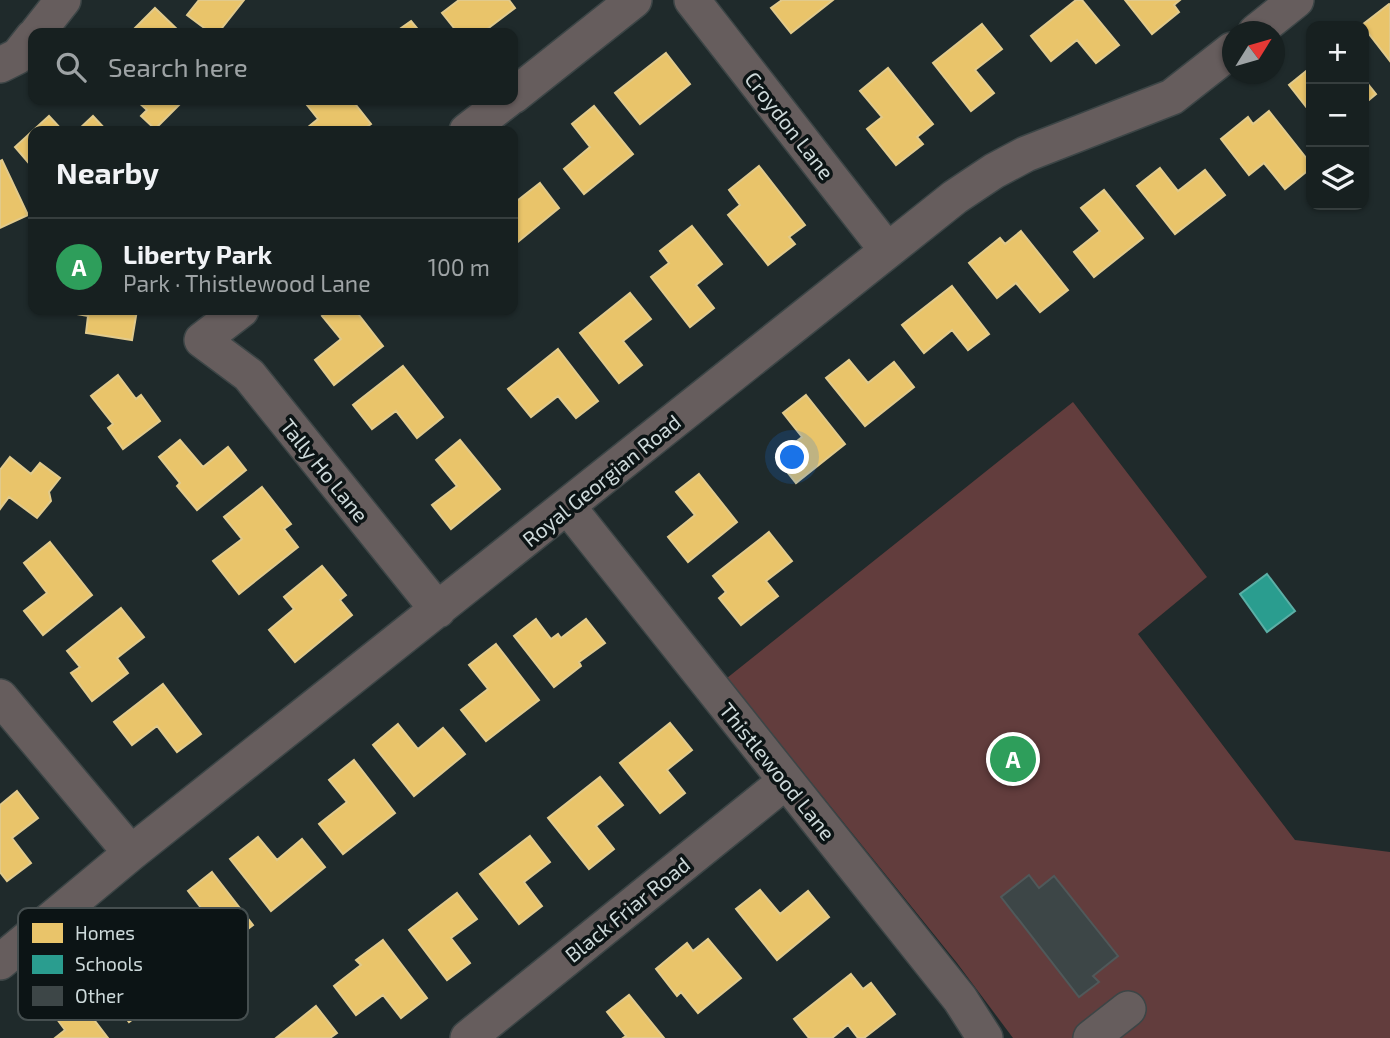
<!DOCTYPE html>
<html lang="en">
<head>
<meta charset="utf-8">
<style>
	:root { --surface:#172020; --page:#202829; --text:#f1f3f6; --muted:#9ea3a5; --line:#363e3e; --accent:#909c9d }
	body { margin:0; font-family:"Exo 2",sans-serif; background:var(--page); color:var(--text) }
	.controls { position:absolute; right:21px; top:21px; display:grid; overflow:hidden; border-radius:14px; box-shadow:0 2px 5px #0004 }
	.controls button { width:63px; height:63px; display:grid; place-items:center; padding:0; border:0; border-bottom:2px solid var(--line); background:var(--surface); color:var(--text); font:35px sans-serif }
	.compass { position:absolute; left:1222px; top:21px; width:63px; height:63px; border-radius:50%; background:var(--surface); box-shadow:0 2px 5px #0004; rotate:53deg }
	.you { position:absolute; left:793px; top:458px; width:24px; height:24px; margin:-18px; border:5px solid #fff; border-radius:50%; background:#1a73e8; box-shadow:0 0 0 10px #1a73e833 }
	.badge { display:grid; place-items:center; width:46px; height:46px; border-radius:50%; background:var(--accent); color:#fff; font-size:23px; font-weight:700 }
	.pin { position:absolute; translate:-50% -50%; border:4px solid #fff; box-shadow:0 2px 7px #0006 }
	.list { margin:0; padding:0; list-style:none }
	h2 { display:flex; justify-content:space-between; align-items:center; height:91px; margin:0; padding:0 28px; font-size:30px }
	h2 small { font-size:23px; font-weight:400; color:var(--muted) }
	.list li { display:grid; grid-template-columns:46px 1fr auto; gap:21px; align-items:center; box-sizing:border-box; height:98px; padding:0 28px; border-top:2px solid var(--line) }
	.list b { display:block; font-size:26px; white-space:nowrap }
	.list p { margin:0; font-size:23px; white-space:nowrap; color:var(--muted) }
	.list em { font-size:23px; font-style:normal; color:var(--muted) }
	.icon { flex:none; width:38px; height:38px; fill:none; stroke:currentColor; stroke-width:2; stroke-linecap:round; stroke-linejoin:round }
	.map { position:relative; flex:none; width:1390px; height:1038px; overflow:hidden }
	.search { position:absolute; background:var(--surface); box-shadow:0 2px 5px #0004; left:28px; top:28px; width:490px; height:77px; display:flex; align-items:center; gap:18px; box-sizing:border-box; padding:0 24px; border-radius:14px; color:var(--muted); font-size:26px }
	.panel { position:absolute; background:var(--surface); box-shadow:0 2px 5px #0004; left:28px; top:126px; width:490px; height:189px; border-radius:14px }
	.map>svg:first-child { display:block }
	.green { fill:#623d3d }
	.homes { fill:#e9c46a; stroke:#e1ca8c; stroke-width:2 }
	.schools { fill:#2a9d8f; stroke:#5bafa6; stroke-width:2 }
	.building { fill:#3d4647; stroke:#50595a; stroke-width:2 }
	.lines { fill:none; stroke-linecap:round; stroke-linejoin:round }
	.minor-casing { stroke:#3c4546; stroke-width:38 }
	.minor { stroke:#665d5d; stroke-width:35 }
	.labels { text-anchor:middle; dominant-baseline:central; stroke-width:7; stroke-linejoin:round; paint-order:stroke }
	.street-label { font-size:21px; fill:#cdd9da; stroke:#0c1415 }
	.key { fill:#0c1415; stroke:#464f50; stroke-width:2 }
	.key-label { font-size:19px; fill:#cdd9da }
</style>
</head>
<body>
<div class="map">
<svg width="1390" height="1038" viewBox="0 0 1390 1038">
	<rect width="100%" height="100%" fill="#1f2a2b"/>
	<path class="green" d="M1073,402L1207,577L1138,634L1295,840L1390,852V1038H1013L957,963L727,678Z"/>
	<path class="homes" d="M199,0H244L218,33H211L187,15Z
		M459,0H509L515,8L482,33H458L442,13Z
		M782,0H833L791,33L771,8Z
		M1076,0H1082L1119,45L1096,63L1077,40L1051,61L1031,36Z
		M1125,0H1180L1174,5L1179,12L1152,34Z
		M1389,4L1390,5V61L1362,25Z
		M155,8L181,33H130Z
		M411,21L421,33H394Z
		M982,24L1002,49L975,70L994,93L971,111L933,63Z
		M666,53L690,84L640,124L615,93Z
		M1311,67V113L1289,85Z
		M888,68L933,124L917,137L923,144L896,165L867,129L882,117L860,91Z
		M1364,79L1376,94L1364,104Z
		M136,100H184L155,129L141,116L147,110Z
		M303,100H352L371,124L361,131H309L307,128L318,119Z
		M594,106L633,154L584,194L564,169L590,147L572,124Z
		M1269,111L1311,164V168L1285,189L1264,163L1249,175L1221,139L1248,117L1253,124Z
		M49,116L63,131H33V168L15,147Z
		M93,116L107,131H77Z
		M2,160L28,215L0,228V161Z
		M759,166L805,225L789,237L795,244L768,265L728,215L740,205L729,190Z
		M1160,168L1178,191L1205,170L1225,195L1175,234L1137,186Z
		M540,183L559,208L513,246V204Z
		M1104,190L1143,238L1094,277L1074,252L1100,231L1081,208Z
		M692,226L722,264L696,285L714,308L690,327L651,277L669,263L660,251Z
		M1021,231L1068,290L1040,312L1016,283L997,298L969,263L1000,238L1005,244Z
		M952,286L989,334L968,350L952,330L924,353L902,325Z
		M630,293L651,319L623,341L642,365L619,383L580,333Z
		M55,310H137L132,340L86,333L88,316Z
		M330,310H355L383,346L334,385L315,360L341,339L322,316Z
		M558,349L598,401L576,418L558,396L531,417L508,389Z
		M849,360L868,383L894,362L914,387L865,426L826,378Z
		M403,366L443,417L417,438L396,411L372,429L353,405Z
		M118,375L136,399L141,395L160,421L123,449L108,428L113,424L91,396Z
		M806,395L845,444L796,483L776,458L802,437L783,413Z
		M180,440L203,467L228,447L246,470L197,510L177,486L180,483L159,457Z
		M460,440L500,489L451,529L432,505L457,486L436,460Z
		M10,457L31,474L40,463L60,478L49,492L51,501L37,518L9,497L0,509V470Z
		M699,474L737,522L688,562L668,537L695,515L676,492Z
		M262,487L291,524L284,529L298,547L239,594L213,561L242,539L224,517Z
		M769,532L792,561L766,581L778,596L741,625L719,598L726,592L713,576Z
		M50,542L92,595L43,635L24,611L47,593L24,563Z
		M322,566L346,595L340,600L352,615L295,662L269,630L294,609L284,597Z
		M121,608L144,637L117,658L128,673L92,701L71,673L80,667L67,651Z
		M536,619L551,639L558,634L561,638L586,619L605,643L579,662L581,666L554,687L514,636Z
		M496,644L539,700L486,741L461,710L488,689L469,665Z
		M163,684L201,734L177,752L157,726L132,745L114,722Z
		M670,723L692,750L667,770L685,793L660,813L620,763Z
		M398,724L418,749L443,728L465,754L414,796L373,745Z
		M354,760L395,813L343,854L319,824L347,802L329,780Z
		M600,777L623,805L596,826L614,849L589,869L548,818Z
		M17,791L38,818L12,838L31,863L7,881L0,872V805Z
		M530,836L550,862L524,882L542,906L519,924L480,874Z
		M258,837L277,860L302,839L325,867L271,911L230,859Z
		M212,872L253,925L201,965L180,938L208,917L188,891Z
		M760,890L780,914L808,891L829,917L777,960L736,909Z
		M457,893L477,919L451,938L470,963L447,980L409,930Z
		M144,929L183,981L129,1022L108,995L138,972L119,948Z
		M708,939L741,978L698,1013L681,992L677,996L656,969L687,943L693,951Z
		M383,940L427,998L401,1018L383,995L356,1015L334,986L361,965L356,960Z
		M851,974L863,989L871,983L895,1014L864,1038H858L848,1025L832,1038H809L794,1019Z
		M69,987L108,1038H55L65,1030L46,1004Z
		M629,995L664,1038H623L626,1036L607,1012Z
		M316,1006L337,1033L330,1038H276Z"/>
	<path class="schools" d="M1267,574L1295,611L1267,632L1240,594Z"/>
	<path class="building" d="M1029,875L1039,888L1054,876L1118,956L1093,976L1099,982L1079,997L1001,897Z"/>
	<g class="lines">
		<g class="minor-casing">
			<path id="minor" d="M692,0L887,250
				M1256,32L1296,0
				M37,33L63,0
				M0,65L18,56L33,37
				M513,96L634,0
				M467,131L507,100
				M241,310L202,340L249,375L438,610
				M568,507L960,999L985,1038
				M0,697L131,853
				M0,962L131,853L955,197L994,171L1026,154L1172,97L1232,50
				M468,1038L786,781
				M1091,1038L1128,1009"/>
		</g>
		<use href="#minor" class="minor"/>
	</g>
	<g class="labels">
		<g class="street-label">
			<text transform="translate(790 125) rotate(52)">Croydon Lane</text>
			<text transform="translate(325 470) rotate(51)">Tally Ho Lane</text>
			<text transform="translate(601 480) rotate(-39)">Royal Georgian Road</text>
			<text transform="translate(778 771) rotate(51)">Thistlewood Lane</text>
			<text transform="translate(627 909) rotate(-39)">Black Friar Road</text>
		</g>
	</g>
	<rect x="18" y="908" width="230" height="112" rx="10" class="key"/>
	<rect x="32" y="923" width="31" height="20" fill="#e9c46a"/>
	<rect x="32" y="955" width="31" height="19" fill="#2a9d8f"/>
	<rect x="32" y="986" width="31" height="20" fill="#3d4647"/>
	<g class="key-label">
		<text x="75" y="940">Homes</text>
		<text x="75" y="971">Schools</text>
		<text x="75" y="1003">Other</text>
	</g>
</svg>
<div class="controls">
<button>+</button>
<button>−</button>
<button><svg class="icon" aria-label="layers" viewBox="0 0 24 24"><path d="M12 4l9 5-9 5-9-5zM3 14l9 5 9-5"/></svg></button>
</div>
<svg class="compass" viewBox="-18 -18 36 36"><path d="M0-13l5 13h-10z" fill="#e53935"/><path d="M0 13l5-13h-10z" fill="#9ea3a5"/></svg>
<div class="you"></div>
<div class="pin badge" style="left:1013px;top:759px;background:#2e9e5b">A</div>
<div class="search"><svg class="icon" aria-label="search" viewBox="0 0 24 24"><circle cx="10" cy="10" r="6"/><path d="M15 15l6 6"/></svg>Search here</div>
<section class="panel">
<h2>Nearby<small></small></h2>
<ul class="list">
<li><span class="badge" style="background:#2e9e5b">A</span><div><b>Liberty Park</b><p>Park · Thistlewood Lane</p></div><em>100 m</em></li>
</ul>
</section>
</div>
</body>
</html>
